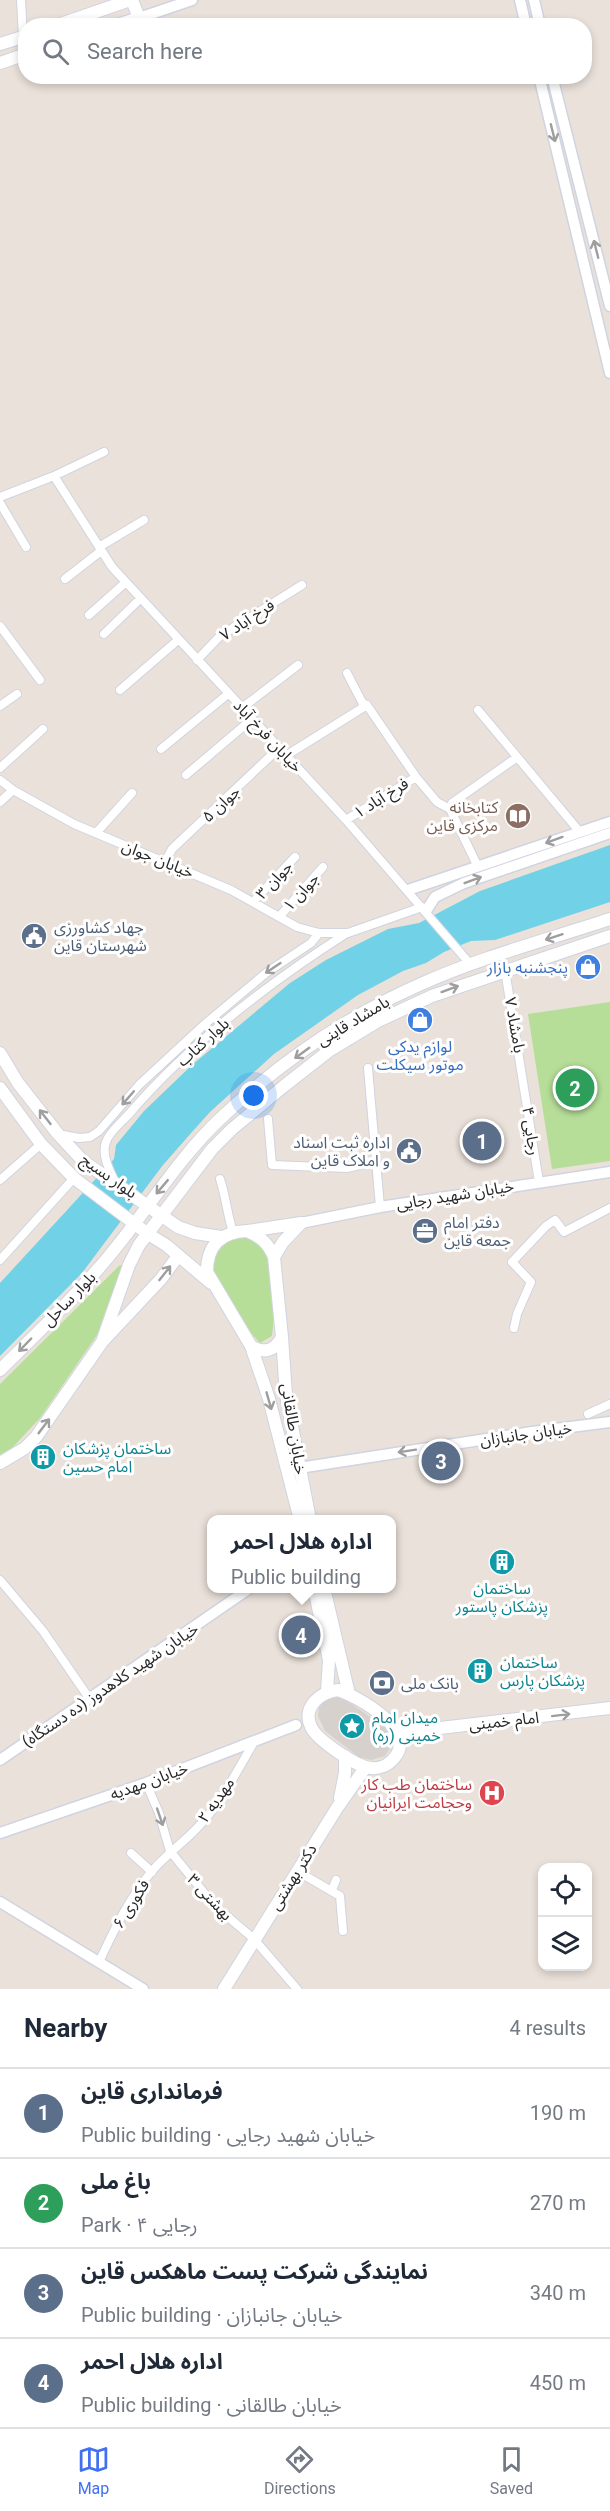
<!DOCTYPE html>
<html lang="en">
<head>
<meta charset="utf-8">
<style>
	:root { --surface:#fff; --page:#f2f2f3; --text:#1f2937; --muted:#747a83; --line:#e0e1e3; --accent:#4170f0 }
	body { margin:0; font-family:Roboto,"Noto Sans Arabic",sans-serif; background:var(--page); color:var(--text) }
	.controls { position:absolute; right:18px; bottom:18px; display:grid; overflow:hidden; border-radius:12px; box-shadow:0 3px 9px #0003 }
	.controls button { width:54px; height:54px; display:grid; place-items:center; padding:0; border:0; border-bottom:2px solid var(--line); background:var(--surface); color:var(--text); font:30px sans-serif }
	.you { position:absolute; left:254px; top:1096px; width:21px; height:21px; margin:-15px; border:4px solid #fff; border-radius:50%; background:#1a73e8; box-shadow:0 0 0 9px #1a73e833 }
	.badge { display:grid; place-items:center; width:39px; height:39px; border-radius:50%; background:var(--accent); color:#fff; font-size:20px; font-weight:700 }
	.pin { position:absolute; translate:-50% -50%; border:3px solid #fff; box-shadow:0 2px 6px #0006 }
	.popup { position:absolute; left:207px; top:1515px; width:189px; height:78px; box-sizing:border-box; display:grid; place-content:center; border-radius:12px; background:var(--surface); filter:drop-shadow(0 2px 4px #0005); font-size:20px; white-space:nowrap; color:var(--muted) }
	.popup b { font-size:22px; color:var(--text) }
	.popup::after { content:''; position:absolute; left:50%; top:100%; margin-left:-12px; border:12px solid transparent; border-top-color:var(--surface) }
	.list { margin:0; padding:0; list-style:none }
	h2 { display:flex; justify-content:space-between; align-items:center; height:78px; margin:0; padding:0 24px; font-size:26px }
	h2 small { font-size:20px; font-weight:400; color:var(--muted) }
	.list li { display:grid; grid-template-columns:39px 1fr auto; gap:18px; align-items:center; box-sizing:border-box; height:90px; padding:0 24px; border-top:2px solid var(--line) }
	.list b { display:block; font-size:22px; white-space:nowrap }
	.list p { margin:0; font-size:20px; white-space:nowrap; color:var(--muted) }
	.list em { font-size:20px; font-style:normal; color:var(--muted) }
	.icon { flex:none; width:33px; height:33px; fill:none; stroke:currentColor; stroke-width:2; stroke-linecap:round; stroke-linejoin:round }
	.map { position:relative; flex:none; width:610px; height:1989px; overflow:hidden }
	.search { position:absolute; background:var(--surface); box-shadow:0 3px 9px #0003; left:18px; right:18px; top:18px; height:66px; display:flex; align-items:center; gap:15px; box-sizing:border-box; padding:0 21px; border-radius:24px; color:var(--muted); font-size:22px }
	.sheet { height:438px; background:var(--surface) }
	nav { display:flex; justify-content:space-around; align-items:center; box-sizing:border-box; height:84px; border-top:2px solid var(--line); background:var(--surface); font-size:16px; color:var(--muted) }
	nav a { display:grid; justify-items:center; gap:3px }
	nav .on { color:var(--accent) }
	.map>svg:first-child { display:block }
	.green { fill:#b6de99 }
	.plaza { fill:#d6d1cc }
	.water { fill:#71d2e7 }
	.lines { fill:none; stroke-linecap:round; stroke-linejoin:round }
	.minor-casing { stroke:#cfd4e0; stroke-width:10 }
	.tertiary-casing { stroke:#cfd4e0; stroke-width:13 }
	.secondary-casing { stroke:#cfd4e0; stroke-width:14 }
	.minor { stroke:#fff; stroke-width:8 }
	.tertiary { stroke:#fff; stroke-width:10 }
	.secondary { stroke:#fff; stroke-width:12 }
	.oneway { stroke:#9e9e9e }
	.labels { text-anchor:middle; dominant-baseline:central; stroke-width:6; stroke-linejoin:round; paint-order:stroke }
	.street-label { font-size:16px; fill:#282828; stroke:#fff }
	.education-label { font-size:16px; fill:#785e54; stroke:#fff; text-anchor:end }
	.service-label { font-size:16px; fill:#4e5e75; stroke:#fff; text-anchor:start }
	.shop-label { font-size:16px; fill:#366cbe; stroke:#fff; text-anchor:end }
	.culture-label { font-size:16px; fill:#0d838f; stroke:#fff; text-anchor:start }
	.health-label { font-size:16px; fill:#be3a42; stroke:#fff; text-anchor:end }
</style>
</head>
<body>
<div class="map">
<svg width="610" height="1989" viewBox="0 0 610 1989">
	<rect width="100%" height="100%" fill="#eae1da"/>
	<path class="green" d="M610,1002V1161L552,1169L528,1014Z
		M231,1238H246L263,1244C276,1272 276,1305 272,1336L260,1343C249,1332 216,1287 212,1273C208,1257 219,1245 231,1238Z
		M120,1265L122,1266L97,1335L40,1418L13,1447L0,1455V1384Z"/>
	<path class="plaza" d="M332,1695L342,1697L387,1729L391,1737L392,1745L385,1756L371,1760L359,1757L325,1731L318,1716L319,1707L321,1704Z"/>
	<path class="water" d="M610,845V902L495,940L471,941L444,952L426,963L403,971L358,995L274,1054L210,1112L192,1132L163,1165L82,1273L0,1356V1283L114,1159L116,1145L144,1111L192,1065L290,983L326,960L388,929L419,923L480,891Z"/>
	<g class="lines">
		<g class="minor-casing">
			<path id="minor" d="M21,0L23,37
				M54,476L112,567L346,820L471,965
				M0,497L54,476L104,452
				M0,503L26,547
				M99,547L144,520
				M65,579L101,551
				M89,615L126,582
				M0,626L40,680
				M104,634L141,598
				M197,660L220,636L302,585
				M347,673L362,702L369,708L416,777L437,802L450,809L478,867
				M120,690L178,640
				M0,706L17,694
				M242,708L298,665
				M478,710L579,831
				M161,749L228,694
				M287,755L367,705
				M0,768L43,729
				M186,775L252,719
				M0,780L13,790L74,824L231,890L297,927L319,933H348L422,907
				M0,802L13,790
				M450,809L452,803L516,758
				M346,820L416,777
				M96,833L132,793
				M165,862L172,849L279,748
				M253,902L295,857
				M279,917L323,867
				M505,970L539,1182
				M368,1068L380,1207
				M268,1119L272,1165L347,1168L375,1161
				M58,1134L79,1138L90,1137L99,1131L139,1085L205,1024L266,973L311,943L319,933
				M220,1179C226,1197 227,1214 233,1232
				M0,1180L41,1144
				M115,1182C110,1171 101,1155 106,1142C109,1132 122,1122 129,1114C191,1042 267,984 347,933
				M0,1260L74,1178
				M514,1328L517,1314L531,1282L512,1262L546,1226L555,1220L564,1232L610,1208
				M588,1414L610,1404
				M0,1580L43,1631L89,1698
				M146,1783L159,1813L170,1851L214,1905L254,1939L297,1989
				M131,1853L152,1872
				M297,1871L340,1896L343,1931
				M332,1890L336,1880
				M99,1962C114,1930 129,1898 152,1871C166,1855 184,1842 198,1827C221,1803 237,1771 254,1742"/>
		</g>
		<g class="tertiary-casing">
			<path id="tertiary" d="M520,0L526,26
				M534,0L540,26
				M139,18L192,0
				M539,76L610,373
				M552,76L610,306
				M408,890L610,822
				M426,911L435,897L464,883L610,833
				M301,1223L380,1207L610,1172
				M299,1468L532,1432L610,1422
				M0,1760L250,1588
				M0,1833L146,1783L296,1725
				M0,1902L143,1989"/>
		</g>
		<g class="secondary-casing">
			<path id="secondary" d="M55,26L130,0
				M114,26L139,18L132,0
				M0,44L26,36
				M0,63L26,54
				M0,1053L18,1083L58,1134L83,1161L178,1227L195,1233L221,1237
				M0,1088L41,1144L74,1178L148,1234L166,1245L211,1283
				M247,1231C261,1237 268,1243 274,1257L282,1337C275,1351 264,1354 251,1346L207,1272C207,1246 220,1232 247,1231Z
				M248,1231L301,1223
				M274,1257L283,1242L301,1223
				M282,1337L286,1395L310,1520
				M102,1342L129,1265L139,1245L212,1149L232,1129L284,1086L330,1050L378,1021L432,996L610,936
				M251,1346L269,1399L300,1520
				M0,1370C33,1337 67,1305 98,1269C141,1221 174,1162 221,1118C279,1063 348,1016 421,984C481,957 547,940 610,919
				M0,1463L25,1448L36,1437L102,1342L161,1279L178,1256
				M314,1588L329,1660L327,1691
				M324,1588L349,1694
				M338,1690C359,1697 417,1730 395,1757C389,1765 380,1769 371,1768C357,1767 317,1740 311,1727C302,1707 320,1692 338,1690Z
				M398,1733L610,1708
				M340,1798L345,1773V1756
				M224,1989L337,1808L365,1768"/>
		</g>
		<use href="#minor" class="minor"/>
		<use href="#tertiary" class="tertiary"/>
		<use href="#secondary" class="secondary"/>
	</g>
	<defs><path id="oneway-shaft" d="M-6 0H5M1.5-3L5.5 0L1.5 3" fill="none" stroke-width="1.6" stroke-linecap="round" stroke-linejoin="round" transform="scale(1.5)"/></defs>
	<g class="oneway">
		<use href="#oneway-shaft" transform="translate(553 133) rotate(76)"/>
		<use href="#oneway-shaft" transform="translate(596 249) rotate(-104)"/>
		<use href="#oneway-shaft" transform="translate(554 840) rotate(160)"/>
		<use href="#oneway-shaft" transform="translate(473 880) rotate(-20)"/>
		<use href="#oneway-shaft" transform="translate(554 937) rotate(162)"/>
		<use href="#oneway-shaft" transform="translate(273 968) rotate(146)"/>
		<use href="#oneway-shaft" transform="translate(450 989) rotate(-20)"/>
		<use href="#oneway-shaft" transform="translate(302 1053) rotate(144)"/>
		<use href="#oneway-shaft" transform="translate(128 1098) rotate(131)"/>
		<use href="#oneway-shaft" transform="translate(45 1117) rotate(-128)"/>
		<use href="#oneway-shaft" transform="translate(162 1187) rotate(130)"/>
		<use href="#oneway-shaft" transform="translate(165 1273) rotate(-52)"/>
		<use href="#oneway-shaft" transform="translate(25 1345) rotate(134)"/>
		<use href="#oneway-shaft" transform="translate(269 1401) rotate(74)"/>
		<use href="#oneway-shaft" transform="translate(44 1426) rotate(-53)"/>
		<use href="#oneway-shaft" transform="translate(407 1451) rotate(171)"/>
		<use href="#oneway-shaft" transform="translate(561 1715) rotate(-7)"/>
		<use href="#oneway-shaft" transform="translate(160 1817) rotate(71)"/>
	</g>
	<defs>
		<g id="library-disc" transform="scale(1.35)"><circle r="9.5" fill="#8d6e63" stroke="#fff"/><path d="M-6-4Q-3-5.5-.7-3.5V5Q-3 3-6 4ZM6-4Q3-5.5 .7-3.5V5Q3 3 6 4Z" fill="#fff"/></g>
		<g id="civic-disc" transform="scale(1.35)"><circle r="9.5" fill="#5c6f8a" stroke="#fff"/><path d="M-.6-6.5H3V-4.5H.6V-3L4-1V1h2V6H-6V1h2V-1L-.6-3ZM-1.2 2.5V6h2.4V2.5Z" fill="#fff"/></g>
		<g id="shop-disc" transform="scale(1.35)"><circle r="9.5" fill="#3f7fe0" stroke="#fff"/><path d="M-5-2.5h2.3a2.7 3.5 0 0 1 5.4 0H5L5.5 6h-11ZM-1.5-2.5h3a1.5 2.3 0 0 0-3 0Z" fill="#fff"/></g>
		<g id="office-disc" transform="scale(1.35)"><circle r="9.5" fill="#5c6f8a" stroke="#fff"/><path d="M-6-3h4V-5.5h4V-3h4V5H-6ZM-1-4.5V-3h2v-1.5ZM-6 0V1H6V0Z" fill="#fff"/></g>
		<g id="building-disc" transform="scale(1.35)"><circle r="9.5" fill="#0f9aa8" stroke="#fff"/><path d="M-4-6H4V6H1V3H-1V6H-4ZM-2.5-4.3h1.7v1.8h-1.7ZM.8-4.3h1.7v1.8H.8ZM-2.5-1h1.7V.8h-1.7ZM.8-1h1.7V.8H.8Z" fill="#fff"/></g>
		<g id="bank-disc" transform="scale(1.35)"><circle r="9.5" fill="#5c6f8a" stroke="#fff"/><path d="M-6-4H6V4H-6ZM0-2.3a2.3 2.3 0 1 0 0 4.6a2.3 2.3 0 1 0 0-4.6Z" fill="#fff"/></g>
		<g id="sight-disc" transform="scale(1.35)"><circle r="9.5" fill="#0f9aa8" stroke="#fff"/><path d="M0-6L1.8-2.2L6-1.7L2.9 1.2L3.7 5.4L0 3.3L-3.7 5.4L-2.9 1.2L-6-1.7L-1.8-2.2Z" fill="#fff"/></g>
		<g id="hospital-disc" transform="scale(1.35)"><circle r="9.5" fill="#e0444e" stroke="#fff"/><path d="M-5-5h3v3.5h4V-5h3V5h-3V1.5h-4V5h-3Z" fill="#fff"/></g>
	</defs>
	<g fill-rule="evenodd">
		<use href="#library-disc" x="518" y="816"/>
		<use href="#civic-disc" x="34" y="936"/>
		<use href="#shop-disc" x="588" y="967"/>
		<use href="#shop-disc" x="420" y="1020"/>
		<use href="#civic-disc" x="409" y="1151"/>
		<use href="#office-disc" x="425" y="1231"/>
		<use href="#building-disc" x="43" y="1457"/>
		<use href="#building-disc" x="502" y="1562"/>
		<use href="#building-disc" x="480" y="1671"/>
		<use href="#bank-disc" x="382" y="1683"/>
		<use href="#sight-disc" x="352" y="1726"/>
		<use href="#hospital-disc" x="492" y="1793"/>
	</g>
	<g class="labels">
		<g class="street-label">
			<text transform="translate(247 620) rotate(-33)">فرخ آباد ۷</text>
			<text transform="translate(268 736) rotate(47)">خیابان فرخ آباد</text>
			<text transform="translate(381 798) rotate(-32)">فرخ آباد ۱</text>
			<text transform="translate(221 804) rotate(-43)">جوان ۵</text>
			<text transform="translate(158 859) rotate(22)">خیابان جوان</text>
			<text transform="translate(274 880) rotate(-47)">جوان ۳</text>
			<text transform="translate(301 892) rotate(-48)">جوان ۱</text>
			<text transform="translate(353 1021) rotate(-31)">بامشاد قاینی</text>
			<text transform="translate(515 1025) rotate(80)">بامشاد ۷</text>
			<text transform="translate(203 1042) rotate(-42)">بلوار کتاب</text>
			<text transform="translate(531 1131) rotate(82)">رجایی ۴</text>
			<text transform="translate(109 1176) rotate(35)">بلوار بسیج</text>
			<text transform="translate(455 1195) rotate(-9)">خیابان شهید رجایی</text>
			<text transform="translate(69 1299) rotate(-46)">بلوار ساحل</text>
			<text transform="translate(294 1429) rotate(81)">خیابان طالقانی</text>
			<text transform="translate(526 1434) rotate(-8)">خیابان جانبازان</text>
			<text transform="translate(110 1685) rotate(-34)">خیابان شهید کلاهدوز (ده دستگاه)</text>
			<text transform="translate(504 1721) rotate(-6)">امام خمینی</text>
			<text transform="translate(149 1781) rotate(-20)">خیابان مهدیه</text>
			<text transform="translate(216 1800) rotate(-55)">مهدیه ۲</text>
			<text transform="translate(293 1877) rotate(-58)">دکتر بهشتی</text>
			<text transform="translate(210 1897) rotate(47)">بهشتی ۳</text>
			<text transform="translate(131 1904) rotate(-58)">فکوری ۶</text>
		</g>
		<g class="education-label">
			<text x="498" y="807">کتابخانه<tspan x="498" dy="18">مرکزی قاین</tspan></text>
		</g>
		<g class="service-label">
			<text x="54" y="927">جهاد کشاورزی<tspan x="54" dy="18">شهرستان قاین</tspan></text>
			<text x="390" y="1142" text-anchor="end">اداره ثبت اسناد<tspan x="390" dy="18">و املاک قاین</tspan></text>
			<text x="444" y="1222">دفتر امام<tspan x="444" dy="18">جمعه قاین</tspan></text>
			<text x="401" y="1683">بانک ملی</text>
		</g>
		<g class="shop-label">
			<text x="568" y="967">پنجشنبه بازار</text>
			<text x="420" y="1046" text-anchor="middle">لوازم یدکی<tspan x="420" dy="18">موتور سیکلت</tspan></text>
		</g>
		<g class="culture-label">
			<text x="63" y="1448">ساختمان پزشکان<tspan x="63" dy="18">امام حسین</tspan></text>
			<text x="502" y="1588" text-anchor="middle">ساختمان<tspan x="502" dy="18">پزشکان پاستور</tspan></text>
			<text x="500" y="1662">ساختمان<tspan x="500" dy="18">پزشکان پارس</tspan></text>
			<text x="372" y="1717">میدان امام<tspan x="372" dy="18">خمینی (ره)</tspan></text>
		</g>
		<g class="health-label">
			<text x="472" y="1784">ساختمان طب کار<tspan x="472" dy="18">و‌حجامت ایرانیان</tspan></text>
		</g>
	</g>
</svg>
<div class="controls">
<button><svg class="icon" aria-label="locate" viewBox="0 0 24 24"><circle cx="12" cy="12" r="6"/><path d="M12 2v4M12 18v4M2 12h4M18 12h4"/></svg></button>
<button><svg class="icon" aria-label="layers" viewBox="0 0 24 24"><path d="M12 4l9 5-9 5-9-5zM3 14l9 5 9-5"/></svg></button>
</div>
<div class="you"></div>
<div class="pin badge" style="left:482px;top:1141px;background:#5c6f8a">1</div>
<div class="pin badge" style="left:575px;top:1088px;background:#2e9e5b">2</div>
<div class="pin badge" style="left:441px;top:1461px;background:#5c6f8a">3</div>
<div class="pin badge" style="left:301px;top:1635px;background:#5c6f8a">4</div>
<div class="popup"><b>اداره هلال احمر</b>Public building</div>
<div class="search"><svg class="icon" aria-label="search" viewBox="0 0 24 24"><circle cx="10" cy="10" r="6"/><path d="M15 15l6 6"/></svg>Search here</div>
</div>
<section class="sheet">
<h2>Nearby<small>4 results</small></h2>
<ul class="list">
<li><span class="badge" style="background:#5c6f8a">1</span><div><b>فرمانداری قاین</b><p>Public building · خیابان شهید رجایی</p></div><em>190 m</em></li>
<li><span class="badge" style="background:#2e9e5b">2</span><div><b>باغ ملی</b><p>Park · رجایی ۴</p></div><em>270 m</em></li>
<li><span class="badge" style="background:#5c6f8a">3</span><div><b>نمایندگی شرکت پست ماهکس قاین</b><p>Public building · خیابان جانبازان</p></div><em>340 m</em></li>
<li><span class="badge" style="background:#5c6f8a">4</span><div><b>اداره هلال احمر</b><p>Public building · خیابان طالقانی</p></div><em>450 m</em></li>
</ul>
</section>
<nav>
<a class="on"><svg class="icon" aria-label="map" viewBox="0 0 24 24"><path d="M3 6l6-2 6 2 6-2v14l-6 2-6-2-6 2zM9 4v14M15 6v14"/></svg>Map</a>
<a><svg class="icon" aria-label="directions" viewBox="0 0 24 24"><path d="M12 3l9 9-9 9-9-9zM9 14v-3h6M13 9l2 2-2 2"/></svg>Directions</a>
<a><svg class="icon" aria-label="saved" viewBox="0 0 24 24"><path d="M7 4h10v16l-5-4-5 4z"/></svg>Saved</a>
</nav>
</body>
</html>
